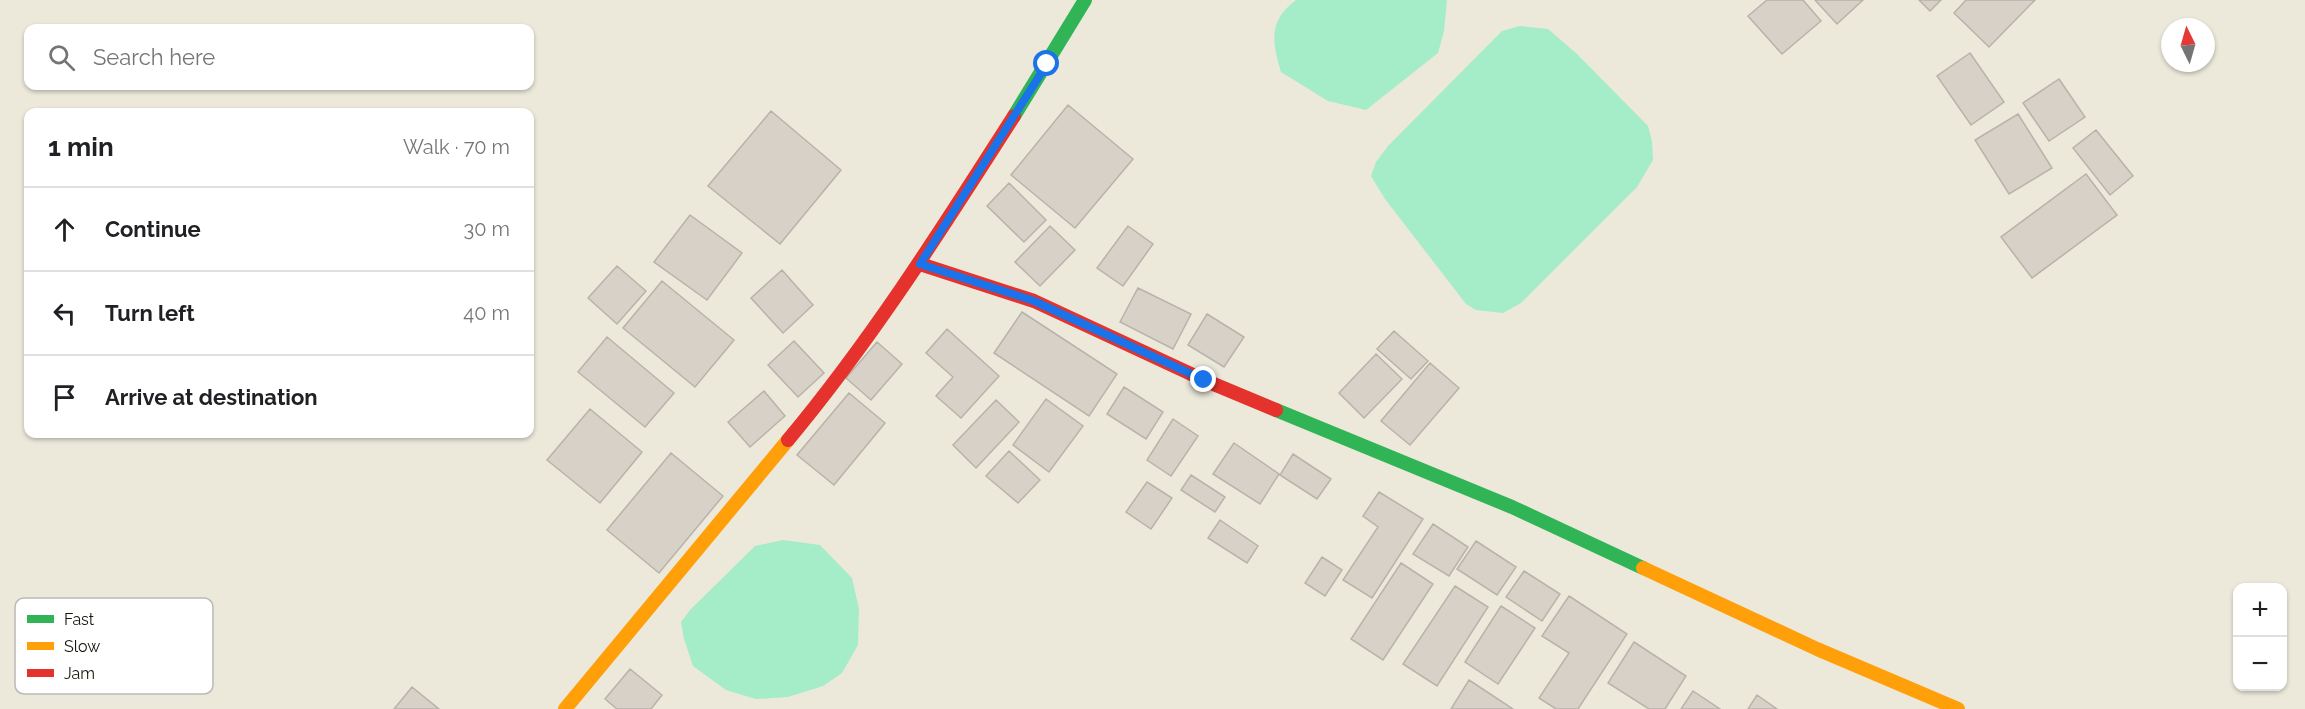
<!DOCTYPE html>
<html lang="en">
<head>
<meta charset="utf-8">
<style>
	:root { --surface:#fff; --page:#f2f2f2; --text:#202124; --muted:#757577; --line:#e0e0e0 }
	body { margin:0; font-family:Raleway,sans-serif; background:var(--page); color:var(--text) }
	.controls { position:absolute; right:18px; bottom:18px; display:grid; overflow:hidden; border-radius:12px; box-shadow:0 2px 4px #0004 }
	.controls button { width:54px; height:54px; display:grid; place-items:center; padding:0; border:0; border-bottom:2px solid var(--line); background:var(--surface); color:var(--text); font:30px sans-serif }
	.compass { position:absolute; left:2161px; top:18px; width:54px; height:54px; border-radius:50%; background:var(--surface); box-shadow:0 2px 4px #0004; rotate:355deg }
	.stop { position:absolute; width:18px; height:18px; margin:-14px; border:4px solid #1a73e8; border-radius:50%; background:#fff }
	.stop.end { background:#1a73e8; border-color:#fff; box-shadow:0 2px 6px #0008 }
	.list { margin:0; padding:0; list-style:none }
	h2 { display:flex; justify-content:space-between; align-items:center; height:78px; margin:0; padding:0 24px; font-size:26px }
	h2 small { font-size:20px; font-weight:400; color:var(--muted) }
	.list li { display:grid; grid-template-columns:39px 1fr auto; gap:18px; align-items:center; box-sizing:border-box; height:84px; padding:0 24px; border-top:2px solid var(--line) }
	.list b { display:block; font-size:22px; white-space:nowrap }
	.list em { font-size:20px; font-style:normal; color:var(--muted) }
	.icon { flex:none; width:33px; height:33px; fill:none; stroke:currentColor; stroke-width:2; stroke-linecap:round; stroke-linejoin:round }
	.map { position:relative; flex:none; width:2305px; height:709px; overflow:hidden }
	.search { position:absolute; background:var(--surface); box-shadow:0 2px 4px #0004; left:24px; top:24px; width:510px; height:66px; display:flex; align-items:center; gap:15px; box-sizing:border-box; padding:0 21px; border-radius:12px; color:var(--muted); font-size:22px }
	.panel { position:absolute; background:var(--surface); box-shadow:0 2px 4px #0004; left:24px; top:108px; width:510px; height:330px; border-radius:12px }
	.map>svg:first-child { display:block }
	.water { fill:#a5ecc9 }
	.building { fill:#d7d1c7; stroke:#b8b3aa; stroke-width:1.5 }
	.lines { fill:none; stroke-linecap:round; stroke-linejoin:round }
	.fast { stroke:#30b455; stroke-width:14 }
	.slow { stroke:#ff9f0a; stroke-width:14 }
	.jam { stroke:#e5322d; stroke-width:14 }
	.route { stroke:#1a73e8; stroke-width:8 }
	.key { fill:#fff; stroke:#b9b9b6; stroke-width:1.5 }
	.key-label { font-size:16px; fill:#16150c }
</style>
</head>
<body>
<div class="map">
<svg width="2305" height="709" viewBox="0 0 2305 709">
	<rect width="100%" height="100%" fill="#ece9db"/>
	<path class="water" d="M1296,0H1447L1444,31L1438,53L1366,110L1328,101L1281,72C1272,42 1268,21 1296,0Z
		M1520,26L1548,29L1577,54L1648,126L1652,141L1653,160L1637,187L1521,303L1503,313L1476,310L1466,304L1385,199L1371,176L1376,162L1388,146L1502,31Z
		M783,540L820,545L852,578L859,609L858,645L842,673L823,686L788,697L756,699L726,690L693,666L684,639L681,622L690,610L755,546Z"/>
	<path class="building" d="M1767,0H1803L1821,21L1782,54L1748,16Z
		M1815,0H1863L1837,24Z
		M1919,0H1941L1930,11Z
		M1966,0H2035L1989,47L1954,13Z
		M1970,53L2004,102L1971,125L1937,76Z
		M2059,79L2085,117L2049,141L2023,103Z
		M1068,105L1133,159L1075,228L1011,175Z
		M771,111L841,170L780,244L708,186Z
		M2018,114L2052,168L2009,194L1975,140Z
		M2096,130L2133,176L2110,195L2073,148Z
		M2086,174L2117,215L2032,278L2001,237Z
		M1009,183L1046,220L1024,242L987,206Z
		M690,215L742,253L707,300L654,262Z
		M1050,226L1075,250L1040,286L1015,262Z
		M1128,226L1153,244L1123,286L1097,268Z
		M617,266L646,291L617,324L588,298Z
		M782,270L813,305L783,333L751,298Z
		M662,281L734,340L695,387L623,328Z
		M1138,288L1191,314L1173,349L1120,322Z
		M1022,312L1117,374L1089,416L994,353Z
		M1207,314L1244,337L1224,367L1188,345Z
		M947,329L999,376L961,418L936,396L953,377L926,353Z
		M1394,331L1428,361L1411,379L1377,349Z
		M607,337L674,393L645,427L578,372Z
		M794,341L824,373L798,397L768,365Z
		M877,342L902,364L871,400L846,378Z
		M1376,354L1402,379L1364,418L1339,393Z
		M1430,363L1459,388L1410,445L1381,421Z
		M1124,387L1163,412L1146,439L1107,414Z
		M764,391L785,416L750,447L728,422Z
		M849,393L885,423L834,485L797,455Z
		M1046,399L1083,426L1049,472L1013,445Z
		M996,400L1019,422L976,468L953,445Z
		M590,409L642,452L600,503L547,460Z
		M1173,419L1198,436L1171,476L1147,460Z
		M1234,443L1279,474L1260,504L1213,474Z
		M1009,451L1040,480L1018,503L986,476Z
		M671,453L723,496L659,573L607,530Z
		M1293,454L1331,479L1317,499L1280,475Z
		M1191,475L1225,497L1215,512L1181,490Z
		M1147,482L1172,498L1151,529L1126,512Z
		M1379,492L1423,519L1372,598L1343,580L1378,527L1363,516Z
		M1220,520L1258,546L1247,563L1208,538Z
		M1433,524L1468,547L1449,576L1413,554Z
		M1476,541L1516,567L1497,595L1457,569Z
		M1322,557L1342,570L1325,596L1305,583Z
		M1401,563L1433,584L1383,660L1351,639Z
		M1524,571L1560,594L1542,621L1506,597Z
		M1455,586L1488,607L1437,686L1403,664Z
		M1569,596L1627,634L1578,709H1556L1539,698L1569,653L1542,636Z
		M1501,606L1535,628L1498,684L1465,662Z
		M1634,642L1686,676L1665,709H1649L1608,683Z
		M630,669L662,695L651,709H617L605,699Z
		M1469,680L1513,709H1451Z
		M412,687L439,709H394Z
		M1693,691L1720,709H1681Z
		M1757,695L1777,709H1748Z"/>
	<g class="lines">
		<path class="fast" d="M1014,116L1085,0
			M1276,410L1512,507L1643,568"/>
		<path class="slow" d="M1643,568L1817,649L1958,709
			M565,709L788,440"/>
		<path class="jam" d="M920,264L1034,301L1204,380L1276,410
			M788,440C873,338 943,227 1014,116"/>
	</g>
	<g class="lines">
		<path class="route" d="M1047,64L920,264L1034,301L1204,380"/>
	</g>
	<rect x="15" y="598" width="198" height="96" rx="9" class="key"/>
	<rect x="27" y="615" width="27" height="8" fill="#30b455"/>
	<rect x="27" y="642" width="27" height="8" fill="#ff9f0a"/>
	<rect x="27" y="669" width="27" height="8" fill="#e5322d"/>
	<g class="key-label">
		<text x="64" y="625">Fast</text>
		<text x="64" y="652">Slow</text>
		<text x="64" y="679">Jam</text>
	</g>
</svg>
<div class="controls">
<button>+</button>
<button>−</button>
</div>
<svg class="compass" viewBox="-18 -18 36 36"><path d="M0-13l5 13h-10z" fill="#e53935"/><path d="M0 13l5-13h-10z" fill="#757577"/></svg>
<div class="stop" style="left:1047px;top:64px"></div>
<div class="stop end" style="left:1204px;top:380px"></div>
<div class="search"><svg class="icon" aria-label="search" viewBox="0 0 24 24"><circle cx="10" cy="10" r="6"/><path d="M15 15l6 6"/></svg>Search here</div>
<section class="panel">
<h2>1 min<small>Walk · 70 m</small></h2>
<ul class="list">
<li><svg class="icon" aria-label="ahead" viewBox="0 0 24 24"><path d="M12 20V5M6 11l6-6 6 6"/></svg><div><b>Continue</b></div><em>30 m</em></li>
<li><svg class="icon" aria-label="left" viewBox="0 0 24 24"><path d="M17 20v-9H6M10 6l-5 5 5 5"/></svg><div><b>Turn left</b></div><em>40 m</em></li>
<li><svg class="icon" aria-label="arrive" viewBox="0 0 24 24"><path d="M6 21V4h12l-3 4 3 4H6"/></svg><div><b>Arrive at destination</b></div></li>
</ul>
</section>
</div>
</body>
</html>
